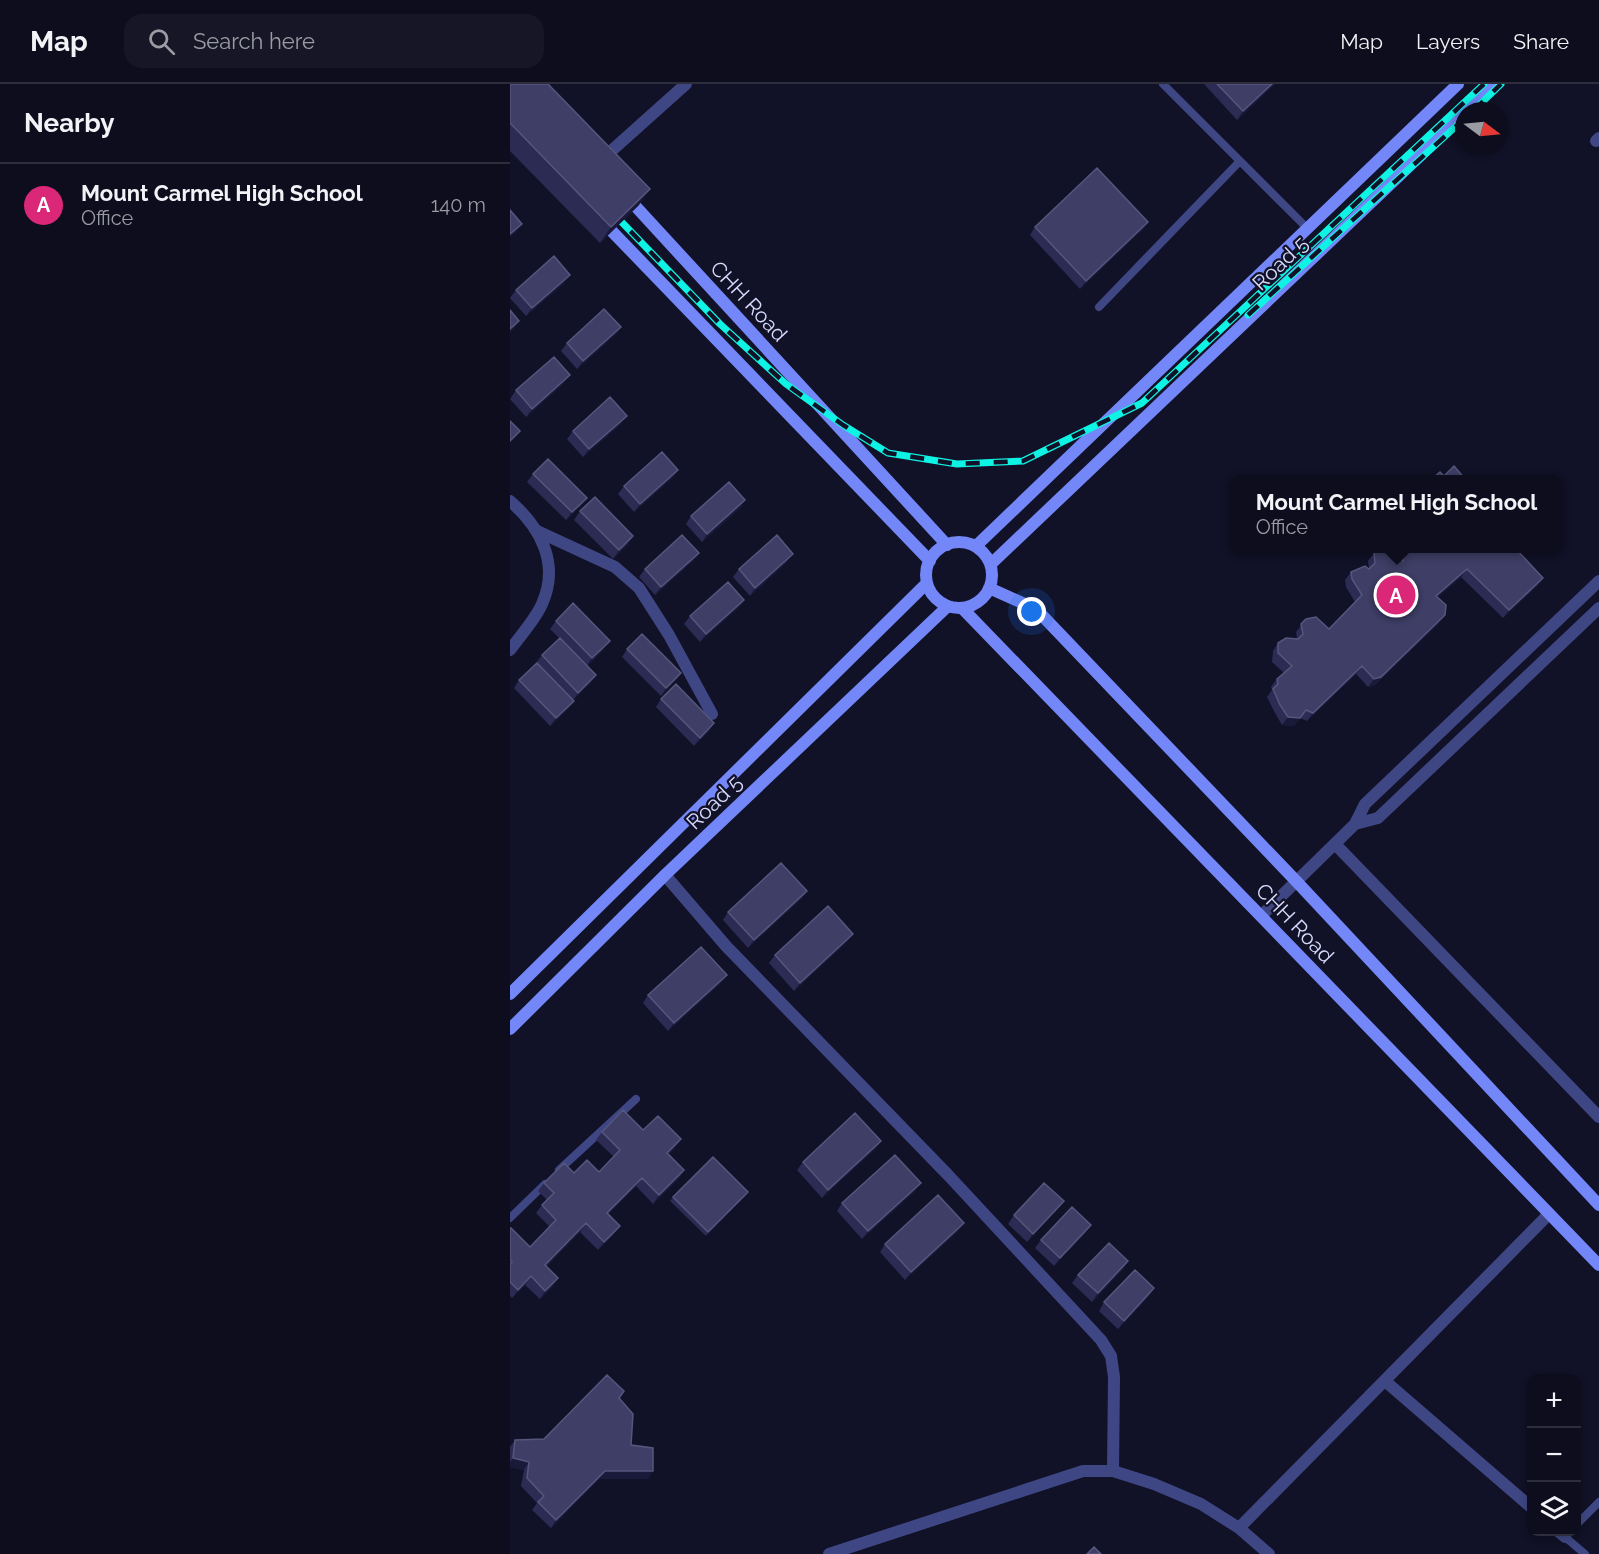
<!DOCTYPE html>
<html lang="en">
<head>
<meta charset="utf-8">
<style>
	:root { --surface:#0d0d1d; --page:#161626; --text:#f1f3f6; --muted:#9a9ca4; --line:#2d2d3b; --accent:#db2777 }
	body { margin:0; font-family:Raleway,sans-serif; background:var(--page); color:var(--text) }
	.controls { position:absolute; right:18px; bottom:18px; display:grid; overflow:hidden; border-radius:12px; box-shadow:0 3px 9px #0003 }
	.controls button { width:54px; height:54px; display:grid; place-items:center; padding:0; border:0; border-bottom:2px solid var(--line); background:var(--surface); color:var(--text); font:30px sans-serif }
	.compass { position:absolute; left:945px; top:18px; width:54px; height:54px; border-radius:50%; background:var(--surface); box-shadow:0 3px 9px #0003; rotate:106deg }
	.you { position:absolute; left:522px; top:528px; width:21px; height:21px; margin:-15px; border:4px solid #fff; border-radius:50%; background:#1a73e8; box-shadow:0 0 0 9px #1a73e833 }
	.badge { display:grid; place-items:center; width:39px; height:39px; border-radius:50%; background:var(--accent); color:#fff; font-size:20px; font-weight:700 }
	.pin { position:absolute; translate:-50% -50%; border:3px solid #fff; box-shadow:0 2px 6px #0006 }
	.popup { position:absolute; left:720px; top:391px; width:333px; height:78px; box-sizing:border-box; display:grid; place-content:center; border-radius:12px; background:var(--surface); filter:drop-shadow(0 2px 4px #0005); font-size:20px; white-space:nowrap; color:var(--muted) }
	.popup b { font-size:22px; color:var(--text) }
	.popup::after { content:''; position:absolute; left:50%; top:100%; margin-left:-12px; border:12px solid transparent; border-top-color:var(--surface) }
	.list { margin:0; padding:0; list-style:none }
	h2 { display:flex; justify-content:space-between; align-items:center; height:78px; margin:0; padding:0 24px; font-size:26px }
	h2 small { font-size:20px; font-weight:400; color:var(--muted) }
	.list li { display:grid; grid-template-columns:39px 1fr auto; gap:18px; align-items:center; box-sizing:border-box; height:84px; padding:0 24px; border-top:2px solid var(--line) }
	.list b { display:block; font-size:22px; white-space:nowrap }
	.list p { margin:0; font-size:20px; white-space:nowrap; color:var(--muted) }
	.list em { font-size:20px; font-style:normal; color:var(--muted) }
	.icon { flex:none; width:33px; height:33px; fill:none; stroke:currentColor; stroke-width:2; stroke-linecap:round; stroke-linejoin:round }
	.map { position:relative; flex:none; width:1089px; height:1470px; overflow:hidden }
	header { display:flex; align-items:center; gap:36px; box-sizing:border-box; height:84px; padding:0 30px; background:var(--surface); border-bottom:2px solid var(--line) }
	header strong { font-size:28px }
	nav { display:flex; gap:33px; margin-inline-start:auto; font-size:21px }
	.search { width:420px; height:54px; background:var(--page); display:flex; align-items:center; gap:15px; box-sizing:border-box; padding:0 21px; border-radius:18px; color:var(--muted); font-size:22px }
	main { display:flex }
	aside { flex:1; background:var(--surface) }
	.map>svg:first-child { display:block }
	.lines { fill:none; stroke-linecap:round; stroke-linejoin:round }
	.lane { stroke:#3e4783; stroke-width:8 }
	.street { stroke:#3e4783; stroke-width:12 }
	.secondary { stroke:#7487f8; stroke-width:12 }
	.rail-casing { stroke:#0ef3e3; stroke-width:7 }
	.rail { stroke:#111127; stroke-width:4.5; stroke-dasharray:14; stroke-linecap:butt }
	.wall { fill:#2c2b54 }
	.shaded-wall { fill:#19193a }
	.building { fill:#3e3e66; stroke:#56567e; stroke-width:1.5 }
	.labels { text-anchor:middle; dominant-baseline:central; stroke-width:4.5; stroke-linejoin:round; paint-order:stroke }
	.street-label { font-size:21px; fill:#d8dafd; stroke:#111127 }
</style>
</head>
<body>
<header>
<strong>Map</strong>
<div class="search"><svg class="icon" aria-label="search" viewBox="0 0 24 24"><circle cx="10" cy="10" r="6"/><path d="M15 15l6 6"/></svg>Search here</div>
<nav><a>Map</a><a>Layers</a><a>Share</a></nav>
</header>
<main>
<aside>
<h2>Nearby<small></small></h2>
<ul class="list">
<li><span class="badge">A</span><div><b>Mount Carmel High School</b><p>Office</p></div><em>140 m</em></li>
</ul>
</aside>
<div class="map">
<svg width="1089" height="1470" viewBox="0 0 1089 1470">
	<rect width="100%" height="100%" fill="#111127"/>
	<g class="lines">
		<path class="lane" d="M653,0L798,145
			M589,223L730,77
			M49,1086L126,1015
			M0,1134L35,1100
			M1066,1441L1089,1418
			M1060,1448L1055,1453L1075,1470"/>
		<path class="street" d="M1086,57L1089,54
			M90,77L176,0
			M0,417C31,444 50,480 32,520C25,536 10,552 0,566
			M27,447L105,483L129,504L159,551L202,630
			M845,740L868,734L1089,524
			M825,760L1089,1033
			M155,791L216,862L439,1092L591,1256L601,1272L604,1293L603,1387
			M751,832L845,740L855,720L1089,497
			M875,1297L1022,1424
			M729,1444L1039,1130
			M1049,1448L1055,1453
			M319,1470L573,1387H603L644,1400L691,1420L729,1444L759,1470"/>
		<path class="secondary" d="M957,27L986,0
			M117,113L437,461
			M92,137L420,477
			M416 491a33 33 0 1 1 66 0a33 33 0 1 1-66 0Z
			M466,462L948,0
			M481,480L954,30
			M479,504L526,525L787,798L1089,1121
			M452,524L1089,1181
			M0,910L417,499
			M0,945L155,791L438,522"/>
		<g class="rail-casing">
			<path id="rail" d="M963,27L991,0
				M101,127L210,240L276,300L333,341L378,369L447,380L513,377L632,319L974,0
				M738,231L954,35"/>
		</g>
		<use href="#rail" class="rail"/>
	</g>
	<path class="wall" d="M0,0L129,121L90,159L0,67Z
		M694,0H765L727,36Z
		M638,138L632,146L570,205L520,151L525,143Z
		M54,199L16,232L0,214L6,206Z
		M111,243L105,251L67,285L51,267L57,259Z
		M54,299L16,333L0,315L6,306Z
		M111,340L73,373L57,355L63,347Z
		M168,386L162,394L124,428L108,410L114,402Z
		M23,390L71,422L56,436L17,398Z
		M235,416L230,424L192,458L176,440L181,432Z
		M70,427L118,460L103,475L64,436Z
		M189,469L183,477L145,511L129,493L135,485Z
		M864,469L891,474L893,471L1033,494L1027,502L993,534L951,493L928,513L929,539L865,601L858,603L846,590L797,637L790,634L784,642L772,641L765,629L757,613L762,606L761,603L767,595L774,589L762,578L763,567L768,559L787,555L786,548L796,535L819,545L845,518L836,503L835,496L841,488L859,485L858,477Z
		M277,478L240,512L223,493L229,485Z
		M234,516L228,524L190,558L174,540L180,532Z
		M46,537L94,565L77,582L86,591L80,599L63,616L64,617L58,625L40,642L4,604L9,596L26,579L32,571L49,554L40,545Z
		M117,565L171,589L165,597L151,612L112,573Z
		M151,615L204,639L199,647L184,662L146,623Z
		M297,807L291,815L238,864L213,836L218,828Z
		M337,858L284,907L259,879L265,871Z
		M211,899L158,947L133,919L138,911Z
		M133,1046L165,1064L159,1070L174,1086L169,1094L143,1120L126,1102L98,1130L104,1150L88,1166L70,1148L37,1182L43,1202L30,1215L15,1201L2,1214L0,1212V1144L20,1163L40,1143L26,1129L32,1121L37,1116L28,1107L34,1099L64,1089L89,1088L104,1073L86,1056L92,1048Z
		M371,1057L365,1065L312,1114L287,1086L293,1078Z
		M405,1107L352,1155L327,1127L332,1119Z
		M235,1112L196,1152L160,1117L163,1113Z
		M548,1125L517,1158L498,1140L504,1131Z
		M581,1141L575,1149L544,1182L525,1164L531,1156Z
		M448,1147L395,1196L370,1168L375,1160Z
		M618,1177L613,1185L582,1218L562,1199L568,1191Z
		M644,1204L639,1212L608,1245L589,1227L594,1218Z
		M109,1314L121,1361L138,1395H89L41,1444L22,1426L27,1419L11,1402L14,1386L0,1383V1363L5,1356L34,1355Z"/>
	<path class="shaded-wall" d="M762,0H765L727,36L733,27Z
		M140,105L129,121L90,159L101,143Z
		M638,138L632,146L570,205L576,197Z
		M12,140L6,148L0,153V150Z
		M60,191L54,199L16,232L22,224Z
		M9,237L4,245L0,249V245Z
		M111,243L105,251L67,285L73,277Z
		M60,291L54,299L16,333L22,325Z
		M117,332L111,340L73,373L79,365Z
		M168,386L162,394L124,428L130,420Z
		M77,414L71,422L56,436L62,428Z
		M235,416L230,424L192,458L197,450Z
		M123,452L118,460L103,475L109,466Z
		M189,469L183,477L145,511L151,503Z
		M283,470L277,478L240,512L245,504Z
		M957,485L951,493L921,520L926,512Z
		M1033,494L1027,502L993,534L999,526Z
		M234,516L228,524L190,558L196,550Z
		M935,531L929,539L865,601L858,603L864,595Z
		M100,557L94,565L76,583L82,574Z
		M852,582L846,590L797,637L803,629Z
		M171,589L165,597L151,612L156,604Z
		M86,591L80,599L63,617L68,609Z
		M64,617L58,625L40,642L46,634Z
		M796,626L784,642L772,641L778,633Z
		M204,639L199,647L184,662L190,654Z
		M297,807L291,815L238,864L244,856Z
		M343,850L337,858L284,907L290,899Z
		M217,891L211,899L158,947L164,939Z
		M171,1055L165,1064L152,1077L157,1069Z
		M371,1057L365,1065L312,1114L318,1106Z
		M174,1086L169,1094L143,1120L149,1111Z
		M132,1094L126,1102L91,1137L97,1129Z
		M411,1099L405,1107L352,1155L358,1147Z
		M238,1108L235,1112L196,1152L198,1148Z
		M554,1117L548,1125L517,1158L523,1150Z
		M76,1139L70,1148L30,1189L35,1181Z
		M454,1139L448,1147L395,1196L401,1188Z
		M581,1141L575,1149L544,1182L550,1174Z
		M110,1142L104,1150L88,1166L94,1158Z
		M618,1177L613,1185L582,1218L588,1209Z
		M21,1192L15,1201L2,1214L8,1206Z
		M48,1194L43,1202L30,1215L35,1207Z
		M644,1204L639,1212L608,1245L614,1237Z
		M3,1374L19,1378L14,1386L0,1383V1378Z
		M95,1387H143L138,1395H89L41,1444L46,1436Z"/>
	<path class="building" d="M0,0H38L140,105L101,143L0,39Z
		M707,0H762L733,27Z
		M587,84L638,138L576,197L525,143Z
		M0,126L12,140L0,150Z
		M44,172L60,191L22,224L6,206Z
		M94,225L111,243L73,277L57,259Z
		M0,226L9,237L0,245Z
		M44,273L60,291L22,325L6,306Z
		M100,313L117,332L79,365L63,347Z
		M0,337L10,347L0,357Z
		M152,368L168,386L130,420L114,402Z
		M38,375L77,414L62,428L23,390Z
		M944,382L956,396H921L930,388L934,392Z
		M219,398L235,416L197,450L181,432Z
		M85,413L123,452L109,466L70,427Z
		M172,451L189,469L151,503L135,485Z
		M267,451L283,470L245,504L229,485Z
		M868,465H881L893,477V471L899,465H1006L1033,494L999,526L957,485L926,512L936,521L935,531L871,593L864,595L852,582L803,629L796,626L790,634L778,633L770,621L763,605L768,600L767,595L782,582L768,569V559L776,554L788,555L793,550L791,540L796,535L806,533L819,545L852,511L842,495L841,488L855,482L859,485L865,479L864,469Z
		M218,498L234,516L196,550L180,532Z
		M63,519L100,557L82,574L46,537Z
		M132,550L171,589L156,604L117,565Z
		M50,554L86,591L68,609L32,571Z
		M27,579L64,617L46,634L9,596Z
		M166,600L204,639L190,654L151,615Z
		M271,779L297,807L244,856L218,828Z
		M318,822L343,850L290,899L265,871Z
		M191,863L217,891L164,939L138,911Z
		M113,1026L133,1046L148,1032L171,1055L157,1069L174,1086L149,1111L132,1094L97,1129L110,1142L94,1158L76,1139L35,1181L48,1194L35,1207L21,1192L8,1206L0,1198V1180L2,1178L0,1176V1144H1L20,1163L46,1136L32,1121L44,1109L34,1099L54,1079L64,1089L77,1076L89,1088L110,1066L92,1048Z
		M345,1029L371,1057L318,1106L293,1078Z
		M385,1071L411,1099L358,1147L332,1119Z
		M203,1073L238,1108L198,1148L163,1113Z
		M534,1099L554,1117L523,1150L504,1131Z
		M428,1111L454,1139L401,1188L375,1160Z
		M562,1123L581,1141L550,1174L531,1156Z
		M599,1159L618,1177L588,1209L568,1191Z
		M625,1186L644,1204L614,1237L594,1218Z
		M97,1291L114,1307L109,1314L123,1330L121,1361L143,1364V1387H95L46,1436L28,1418L34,1412L17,1394L19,1378L3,1374L5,1356L34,1355Z
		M584,1463L591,1470H577Z"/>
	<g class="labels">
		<g class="street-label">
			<text transform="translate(770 179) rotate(-44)">Road 5</text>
			<text transform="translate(239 217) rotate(47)">CHH Road</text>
			<text transform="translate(204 718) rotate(-44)">Road 5</text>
			<text transform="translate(785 839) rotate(46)">CHH Road</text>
		</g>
	</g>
</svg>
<div class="controls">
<button>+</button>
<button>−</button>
<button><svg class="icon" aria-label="layers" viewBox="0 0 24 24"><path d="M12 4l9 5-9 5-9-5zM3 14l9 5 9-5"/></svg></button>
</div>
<svg class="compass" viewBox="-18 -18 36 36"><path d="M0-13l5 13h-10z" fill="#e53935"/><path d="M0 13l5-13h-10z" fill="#9a9ca4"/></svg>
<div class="you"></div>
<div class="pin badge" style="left:886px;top:511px">A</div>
<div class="popup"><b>Mount Carmel High School</b>Office</div>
</div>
</main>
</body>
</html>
